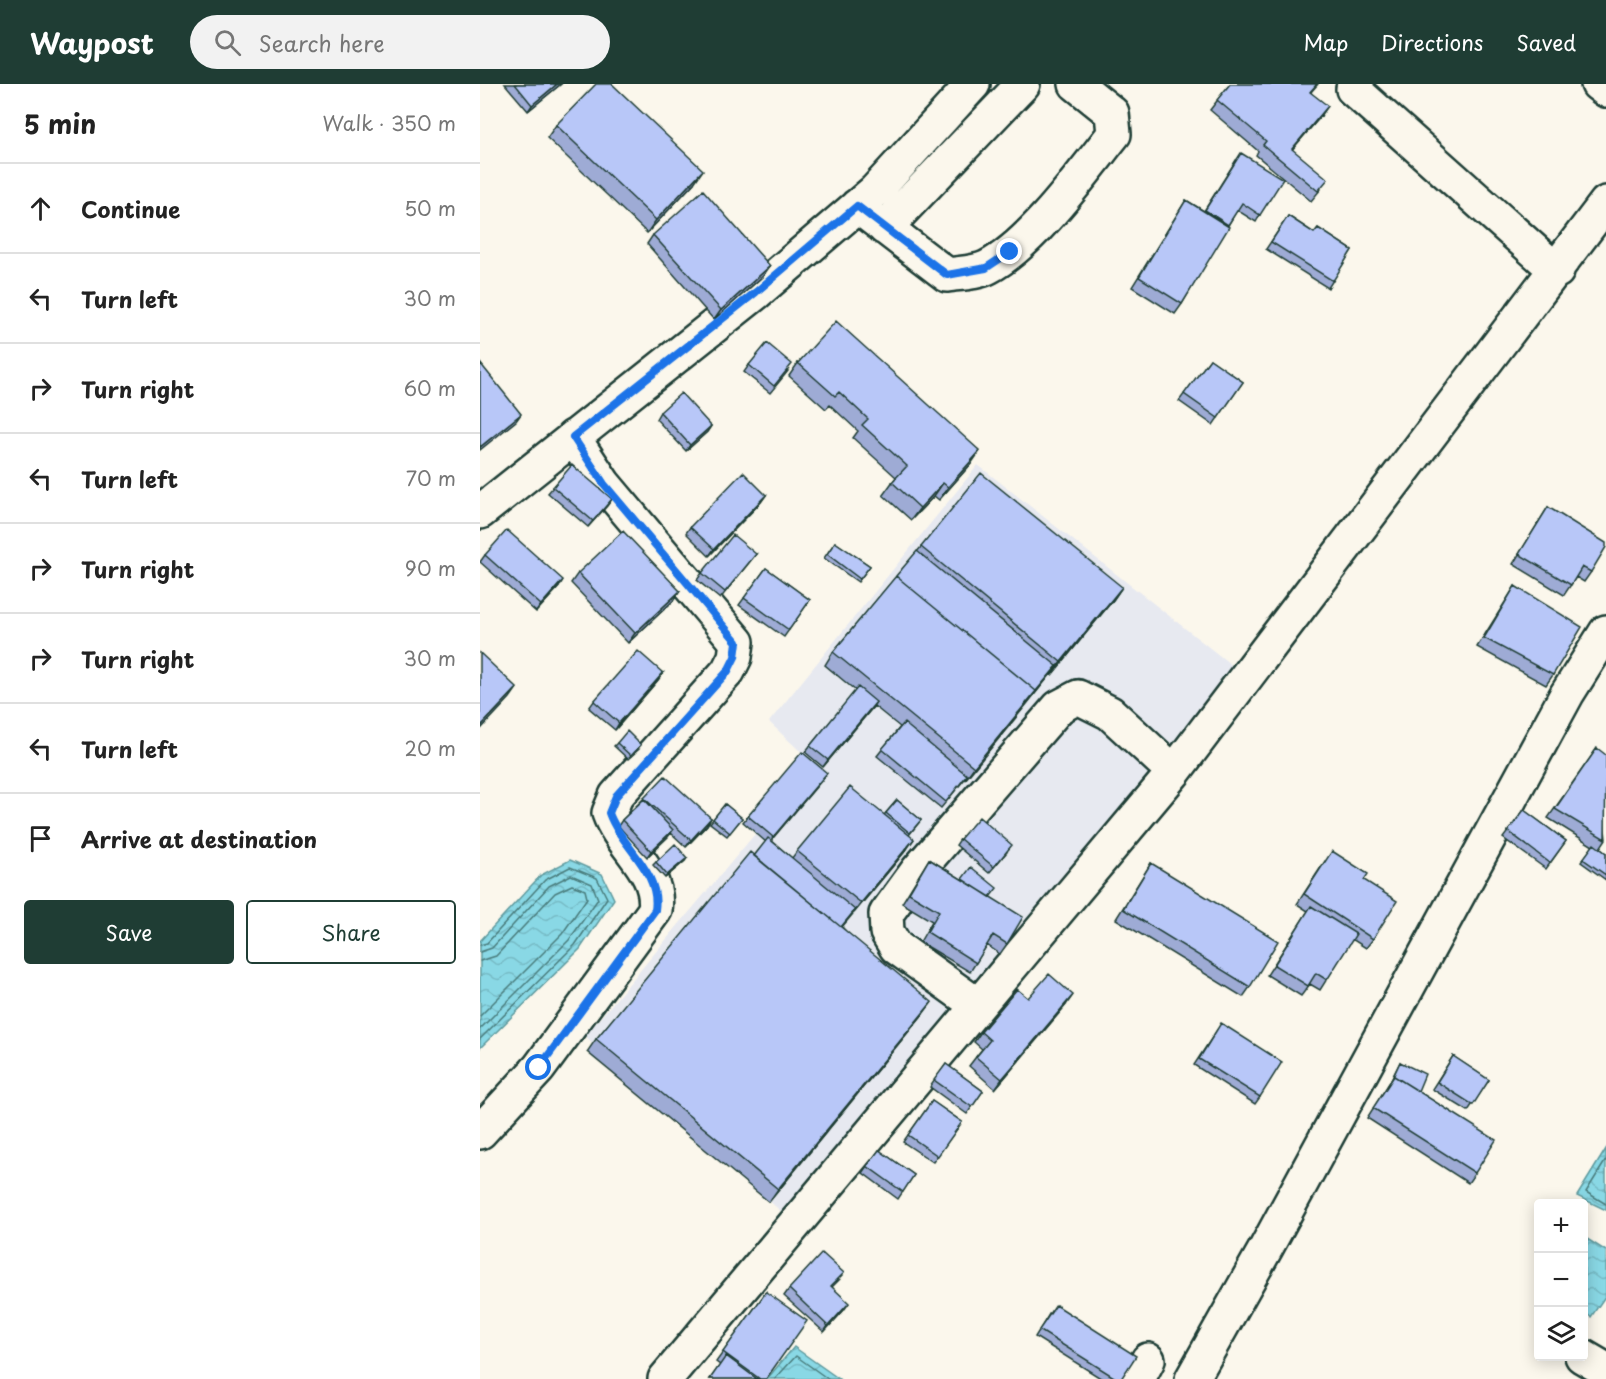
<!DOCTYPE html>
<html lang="en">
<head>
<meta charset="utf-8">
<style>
	:root { --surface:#fff; --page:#f2f2f2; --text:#222; --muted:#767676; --line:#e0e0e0; --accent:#1f3d34 }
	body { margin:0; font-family:"Playpen Sans",sans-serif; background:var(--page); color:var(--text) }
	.controls { position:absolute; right:18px; bottom:18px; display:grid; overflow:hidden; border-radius:6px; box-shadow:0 3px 15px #0003 }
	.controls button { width:54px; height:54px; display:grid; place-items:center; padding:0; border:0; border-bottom:2px solid var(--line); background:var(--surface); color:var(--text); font:30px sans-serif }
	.stop { position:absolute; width:18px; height:18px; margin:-14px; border:4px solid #1a73e8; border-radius:50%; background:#fff }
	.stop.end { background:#1a73e8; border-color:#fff; box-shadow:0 2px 6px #0008 }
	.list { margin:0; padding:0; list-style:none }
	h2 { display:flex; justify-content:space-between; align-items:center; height:78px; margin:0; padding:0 24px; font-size:26px }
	h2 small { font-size:20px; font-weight:400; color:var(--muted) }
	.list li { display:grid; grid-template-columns:39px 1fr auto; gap:18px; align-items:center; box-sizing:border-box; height:90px; padding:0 24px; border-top:2px solid var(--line) }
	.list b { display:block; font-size:22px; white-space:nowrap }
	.list em { font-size:20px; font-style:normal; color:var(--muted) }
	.actions { display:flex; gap:12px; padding:18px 24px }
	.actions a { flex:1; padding:14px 0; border:2px solid var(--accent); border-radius:6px; text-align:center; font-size:21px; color:var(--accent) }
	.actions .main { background:var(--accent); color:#fff }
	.icon { flex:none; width:33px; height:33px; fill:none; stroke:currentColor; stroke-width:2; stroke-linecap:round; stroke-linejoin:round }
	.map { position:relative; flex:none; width:1126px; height:1295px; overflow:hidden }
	header { display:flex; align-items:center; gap:36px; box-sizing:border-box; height:84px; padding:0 30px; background:var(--accent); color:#fff }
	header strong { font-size:28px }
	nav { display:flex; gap:33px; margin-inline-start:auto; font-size:21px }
	.search { width:420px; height:54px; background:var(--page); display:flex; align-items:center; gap:15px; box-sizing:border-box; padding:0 21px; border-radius:33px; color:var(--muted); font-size:22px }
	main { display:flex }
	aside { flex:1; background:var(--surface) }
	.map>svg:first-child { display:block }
	.built { fill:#e7e9f0 }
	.water { fill:url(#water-waves); stroke:#5f9a9e; stroke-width:1.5 }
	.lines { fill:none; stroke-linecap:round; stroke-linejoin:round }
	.shore { stroke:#497b7b; stroke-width:1.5 }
	.minor-casing { stroke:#1f3d34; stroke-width:38 }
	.minor { stroke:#fbf7ec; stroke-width:33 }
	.wall { fill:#9eabd5; stroke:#1f3d34; stroke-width:1.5 }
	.shaded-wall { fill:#818bae; stroke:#1f3d34; stroke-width:1.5 }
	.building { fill:#b8c7f8; stroke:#1f3d34; stroke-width:1.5 }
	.route { stroke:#1a73e8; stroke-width:8 }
</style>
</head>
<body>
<header>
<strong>Waypost</strong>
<div class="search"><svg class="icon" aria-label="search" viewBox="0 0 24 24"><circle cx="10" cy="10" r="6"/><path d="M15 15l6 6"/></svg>Search here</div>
<nav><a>Map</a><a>Directions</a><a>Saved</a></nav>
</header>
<main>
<aside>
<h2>5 min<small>Walk · 350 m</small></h2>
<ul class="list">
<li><svg class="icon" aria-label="ahead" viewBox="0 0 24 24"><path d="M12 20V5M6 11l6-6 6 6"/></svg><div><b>Continue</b></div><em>50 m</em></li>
<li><svg class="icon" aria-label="left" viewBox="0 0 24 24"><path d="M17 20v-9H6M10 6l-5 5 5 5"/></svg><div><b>Turn left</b></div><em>30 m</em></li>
<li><svg class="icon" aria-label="right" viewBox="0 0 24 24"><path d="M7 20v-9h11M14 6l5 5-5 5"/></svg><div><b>Turn right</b></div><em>60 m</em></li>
<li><svg class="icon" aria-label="left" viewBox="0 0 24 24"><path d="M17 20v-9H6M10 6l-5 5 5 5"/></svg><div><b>Turn left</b></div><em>70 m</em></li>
<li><svg class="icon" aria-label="right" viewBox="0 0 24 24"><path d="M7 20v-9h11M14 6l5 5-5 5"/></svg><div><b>Turn right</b></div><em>90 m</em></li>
<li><svg class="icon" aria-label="right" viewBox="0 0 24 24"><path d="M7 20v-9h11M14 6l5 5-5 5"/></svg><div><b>Turn right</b></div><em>30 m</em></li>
<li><svg class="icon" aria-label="left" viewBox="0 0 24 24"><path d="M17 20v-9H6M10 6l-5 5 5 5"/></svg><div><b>Turn left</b></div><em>20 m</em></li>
<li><svg class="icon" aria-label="arrive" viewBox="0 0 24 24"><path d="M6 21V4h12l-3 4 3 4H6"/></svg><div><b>Arrive at destination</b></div></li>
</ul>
<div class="actions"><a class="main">Save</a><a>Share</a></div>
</aside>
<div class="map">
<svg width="1126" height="1295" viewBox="0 0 1126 1295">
	<defs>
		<pattern id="water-waves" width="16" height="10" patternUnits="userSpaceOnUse" patternTransform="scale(1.5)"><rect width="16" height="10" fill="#89d8e5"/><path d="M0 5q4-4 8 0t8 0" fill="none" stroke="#76bac5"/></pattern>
	</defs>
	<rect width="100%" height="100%" fill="#fbf7ec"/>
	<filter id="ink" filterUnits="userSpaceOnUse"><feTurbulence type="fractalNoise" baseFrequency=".0167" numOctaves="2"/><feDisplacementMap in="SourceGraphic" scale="12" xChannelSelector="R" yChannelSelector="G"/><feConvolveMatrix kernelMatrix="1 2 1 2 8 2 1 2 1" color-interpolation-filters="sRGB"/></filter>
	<g filter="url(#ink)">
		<path class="built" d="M498,381L759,587L305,1131L105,952L334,680L289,638Z"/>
		<path class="water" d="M90,776L122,790L134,815L100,865L0,964V857L61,791Z
			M1126,1065V1126L1097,1112Z
			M1104,1153L1126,1167V1211L1111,1233L1104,1228Z
			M314,1263L359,1295H287Z"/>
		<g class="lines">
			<path class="shore" d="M0,861L7,859L65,796L90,783L117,794L127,814L95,861L0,955
				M0,868L12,864L69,802L91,791L112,800L118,815L89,856L0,945
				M0,877L16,872L75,809L92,801L105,806L107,814L82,850L0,932
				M1126,1076L1106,1108L1126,1120
				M295,1295L316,1272L348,1295"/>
			<g class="minor-casing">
				<path id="minor" d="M877,0L873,5L1077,187
					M1118,0L1126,6
					M377,122L467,191C479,189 497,189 508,183C553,159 602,90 634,50L632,29L596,0
					M405,144L543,0
					M0,428L277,208L395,107L493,0
					M497,921L416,863L407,848L406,830L438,786L579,623L598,613L630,629L694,688
					M0,1048L59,984L175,826C181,787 141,763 129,729L136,712L248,587L255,573L257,558L124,400L93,353
					M1102,1272L1126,1286
					M185,1295L694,688L1126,119
					M658,1295L668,1276
					M712,1295L786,1164L1087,610L1126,548"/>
			</g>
			<use href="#minor" class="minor"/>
		</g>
		<path class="wall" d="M25,0H81L48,27Z
			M750,0H838L831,8L841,32L812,65L841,105L831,117L776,71L778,67L730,26Z
			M76,41L214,99L167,149L67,54Z
			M756,76L780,131L776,138L757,126L702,220L695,230L652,203L706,116L724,127Z
			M808,132L834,149L838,144L872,166L848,204L786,165Z
			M173,151L283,192L234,236L167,160Z
			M730,275L763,298L733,341L699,317Z
			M318,279L491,380L459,416L454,412L431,436L403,411L416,393L373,354L378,347L350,321L346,325L309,292Z
			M269,281L308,287L290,309L264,288Z
			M180,328L231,342L227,348L206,367L176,335Z
			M73,403L132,415L108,443L68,409Z
			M286,411L281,418L229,472L206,449L210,443Z
			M1068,423L1111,488L1104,498L1096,493L1084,511L1033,480Z
			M355,458L390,482L378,498L344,474Z
			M441,463L642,503L633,516L572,591L571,590L461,724L397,672L420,643L394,622L343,683L325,668L376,607L345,581L353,568Z
			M276,470L240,515L217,496L222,489Z
			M5,471L79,503L56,528L0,478Z
			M286,484L330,516L304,553L259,521Z
			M98,489L200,507L193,517L148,559L91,499Z
			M1035,502L1073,591L1066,601L997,563Z
			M183,589L178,596L135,646L109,624L114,617Z
			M137,659L159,665L148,675L134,662Z
			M1117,664L1126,755L1120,764L1126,769V796L1101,778L1113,762L1068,734Z
			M347,689L291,756L312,774L317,767L404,731L417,716L441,736L429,751L427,765L362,843L443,930L289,1118L107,968L116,955L286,758L263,738L268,732Z
			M164,714L231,734L227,741L206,763L191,749L167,773L138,742L142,736Z
			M245,720L262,734L247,752L230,739Z
			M1044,726L1086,757L1066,785L1023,754Z
			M480,755L527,768L509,789L476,761Z
			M207,774L205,777L185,794L173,781L176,778Z
			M449,775L510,813L527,860L520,870L507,861L490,888L440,858L452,837L422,819Z
			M845,777L884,796L893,855L886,864L872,855L840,906L830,900L821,912L787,891L828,827L817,820Z
			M671,779L770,903L763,913L636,835Z
			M548,914L586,921L515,1005L489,982L502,965L494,958L501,948Z
			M737,946L780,1013L775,1020L714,981Z
			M973,972L1009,996L988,1027L952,1005Z
			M920,978L938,1007L995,1089L988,1099L887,1034L911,996Z
			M466,980L503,1007L487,1030L450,1003Z
			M452,1017L482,1038L453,1078L423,1058Z
			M399,1066L434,1091L418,1115L383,1089Z
			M359,1196L352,1203L364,1226L344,1248L304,1212L309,1205Z
			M286,1208V1295H230L240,1281L236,1278Z
			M571,1227L641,1295H622L555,1253Z"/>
		<path class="shaded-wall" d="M77,0H81L48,27L52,21Z
			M848,22L841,32L805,74L812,65Z
			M223,86L214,99L167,149L176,136Z
			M290,182L283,192L234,236L241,226Z
			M41,330L36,337L0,366V363Z
			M231,342L227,348L206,367L210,361Z
			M500,367L491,380L459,416L468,403Z
			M463,399L454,412L431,436L440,424Z
			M286,411L281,418L229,472L234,465Z
			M132,415L127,422L108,443L113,437Z
			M83,496L79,503L56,528L61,521Z
			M642,503L633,516L572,591L581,578Z
			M200,507L193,517L148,559L155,549Z
			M577,582L547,620L485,696L494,683Z
			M183,589L178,596L135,646L139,639Z
			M37,604L30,614L0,646V643Z
			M396,618L392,624L343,683L348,676Z
			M347,689L342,696L288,760L293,753Z
			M231,734L227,741L206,763L211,756Z
			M193,746L188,753L167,773L171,767Z
			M434,755L427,765L374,829L381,819Z
			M207,774L205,777L185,794L187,791Z
			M593,911L586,921L515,1005L522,995Z
			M452,918L443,930L289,1118L298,1105Z
			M369,1219L364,1226L344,1248L348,1242Z"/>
		<path class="building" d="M35,0H77L52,21Z
			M116,0H132L223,86L176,136L76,41Z
			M750,0H837L830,8L848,22L812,65L848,95L838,107L783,61L786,57L737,16Z
			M761,69L803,95L780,131L762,119L748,141L725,126Z
			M223,106L290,182L241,226L173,151Z
			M706,116L749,143L702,220L659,193Z
			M808,132L834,149L838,144L872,166L853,197L791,158Z
			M356,237L500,367L468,403L463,399L440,424L412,398L427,382L382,341L388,335L359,308L355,312L318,279Z
			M287,259L312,280L294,302L269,281Z
			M730,275L763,298L738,334L704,310Z
			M0,279L41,330L0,363Z
			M201,309L231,342L210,361L180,328Z
			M92,381L132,415L113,437L73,403Z
			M263,388L286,411L234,465L210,443Z
			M501,389L642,503L581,578L441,463Z
			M1068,423L1126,459V463L1111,488L1102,483L1091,501L1039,470Z
			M27,446L83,496L61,521L5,471Z
			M143,447L200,507L155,549L98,489Z
			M253,451L276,470L245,508L222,489Z
			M355,458L390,482L380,495L347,470Z
			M437,467L577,582L556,607L416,492Z
			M286,484L330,516L309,546L264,514Z
			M416,492L556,607L494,683L353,568Z
			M1035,502L1102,543L1073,591L1004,554Z
			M158,567L183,589L139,639L114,617Z
			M0,569L37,604L0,643Z
			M378,603L396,618L348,676L330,662Z
			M424,639L487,691L466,718L402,665Z
			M147,647L161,661L151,672L137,659Z
			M1117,664L1126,671L1125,755L1075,725Z
			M322,668L347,689L293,753L268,732Z
			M185,692L231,734L211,756L164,714Z
			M370,703L434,755L381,819L317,767Z
			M164,715L193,746L171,767L142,736Z
			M417,716L441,736L430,749L406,729Z
			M245,720L262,734L250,749L233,735Z
			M1044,726L1086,757L1070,779L1028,747Z
			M499,733L532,761L514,783L480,755Z
			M288,754L375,826L361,843L274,772Z
			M195,760L207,774L187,791L176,778Z
			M1114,760L1126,769V791L1103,775Z
			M852,767L888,790L884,796L917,817L893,855L824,810Z
			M270,768L452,918L298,1105L116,955Z
			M449,775L543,833L527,860L513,851L496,879L447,848L459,827L429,809Z
			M671,779L798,857L770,903L643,825Z
			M491,783L517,804L510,813L482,795Z
			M831,822L876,850L847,896L836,889L828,902L794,881Z
			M569,890L593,911L522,995L496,973L510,956L501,948L537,905L548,914Z
			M741,939L802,978L780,1013L719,975Z
			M973,972L1009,996L993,1021L957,998Z
			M920,978L945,990L938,1007L914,992L913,993Z
			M466,980L503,1007L492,1023L454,996Z
			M914,992L1016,1056L995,1089L893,1024Z
			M452,1017L482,1038L458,1072L428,1051Z
			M399,1066L434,1091L423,1108L387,1082Z
			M342,1169L364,1189L351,1202L369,1219L348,1242L309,1205Z
			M286,1208L327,1237L286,1295H280L243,1268Z
			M576,1221L656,1272L641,1295H637L559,1246Z
			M246,1272L277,1295H230Z"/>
	</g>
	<g class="lines" filter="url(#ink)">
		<path class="route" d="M59,984L175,826C181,787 141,763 129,729L136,712L248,587L255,573L257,558L124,400L93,353L276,208L377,122L467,191L506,184L530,168"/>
	</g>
</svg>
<div class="controls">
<button>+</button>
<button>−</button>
<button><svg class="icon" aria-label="layers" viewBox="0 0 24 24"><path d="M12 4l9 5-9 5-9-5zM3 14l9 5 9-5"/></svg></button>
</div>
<div class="stop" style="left:59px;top:984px"></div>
<div class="stop end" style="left:530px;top:168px"></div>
</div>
</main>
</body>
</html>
